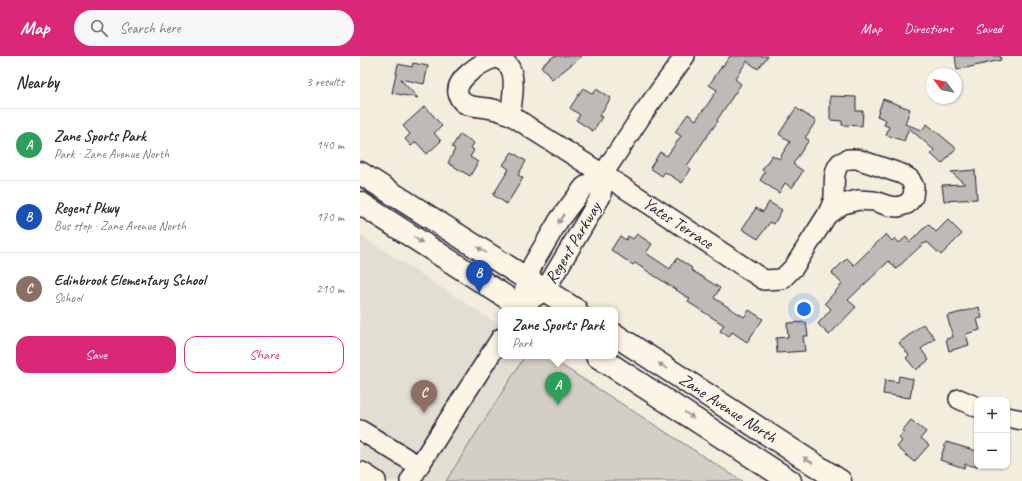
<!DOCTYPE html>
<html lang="en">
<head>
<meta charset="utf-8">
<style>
	:root { --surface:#fff; --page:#f7f7f7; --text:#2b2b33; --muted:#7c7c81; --line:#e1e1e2; --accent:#db2777 }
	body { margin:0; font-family:Caveat,sans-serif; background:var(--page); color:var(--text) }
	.controls { position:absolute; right:12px; bottom:12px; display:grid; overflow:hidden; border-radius:8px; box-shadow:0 1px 3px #0004 }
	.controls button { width:36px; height:36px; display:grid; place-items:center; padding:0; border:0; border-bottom:1px solid var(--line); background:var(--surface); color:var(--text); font:20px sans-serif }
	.compass { position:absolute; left:566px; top:12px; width:36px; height:36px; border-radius:50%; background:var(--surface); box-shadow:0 1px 3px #0004; rotate:302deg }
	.you { position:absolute; left:444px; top:253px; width:14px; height:14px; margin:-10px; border:3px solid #fff; border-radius:50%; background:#1a73e8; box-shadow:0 0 0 6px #1a73e833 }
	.badge { display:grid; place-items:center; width:26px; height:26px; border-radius:50%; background:var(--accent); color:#fff; font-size:13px; font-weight:700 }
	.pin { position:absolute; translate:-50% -33px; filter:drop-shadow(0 1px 2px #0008) }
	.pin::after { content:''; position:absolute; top:21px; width:14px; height:12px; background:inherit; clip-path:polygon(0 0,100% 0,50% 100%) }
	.popup { position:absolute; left:138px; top:251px; width:120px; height:52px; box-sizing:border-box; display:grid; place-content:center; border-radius:8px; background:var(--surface); filter:drop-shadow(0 1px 3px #0005); font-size:13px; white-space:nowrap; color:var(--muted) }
	.popup b { font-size:15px; color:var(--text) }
	.popup::after { content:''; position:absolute; left:50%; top:100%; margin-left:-8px; border:8px solid transparent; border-top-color:var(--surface) }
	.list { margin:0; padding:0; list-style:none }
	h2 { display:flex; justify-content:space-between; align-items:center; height:52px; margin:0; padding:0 16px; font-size:17px }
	h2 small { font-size:13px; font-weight:400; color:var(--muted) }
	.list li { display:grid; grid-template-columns:26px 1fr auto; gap:12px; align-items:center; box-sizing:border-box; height:72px; padding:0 16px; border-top:1px solid var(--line) }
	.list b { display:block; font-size:15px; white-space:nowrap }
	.list p { margin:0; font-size:13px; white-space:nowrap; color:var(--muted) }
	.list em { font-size:13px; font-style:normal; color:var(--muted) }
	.actions { display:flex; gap:8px; padding:12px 16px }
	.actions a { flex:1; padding:9px 0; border:1px solid var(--accent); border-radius:12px; text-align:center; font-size:14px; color:var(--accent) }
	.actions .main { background:var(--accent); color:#fff }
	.icon { flex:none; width:22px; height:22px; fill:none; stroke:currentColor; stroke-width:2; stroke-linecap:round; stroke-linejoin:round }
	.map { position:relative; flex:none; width:662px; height:425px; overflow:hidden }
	header { display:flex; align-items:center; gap:24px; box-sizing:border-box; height:56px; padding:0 20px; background:var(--accent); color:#fff }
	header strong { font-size:19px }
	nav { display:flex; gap:22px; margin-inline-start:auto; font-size:14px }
	.search { width:280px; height:36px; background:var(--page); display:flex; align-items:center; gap:10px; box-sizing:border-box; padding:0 14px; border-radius:22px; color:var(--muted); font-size:15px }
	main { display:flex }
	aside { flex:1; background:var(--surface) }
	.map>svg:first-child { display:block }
	.built { fill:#e3ded2 }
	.green { fill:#d4cfc6; stroke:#7b7880 }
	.building { fill:#bfbab6; stroke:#22223b }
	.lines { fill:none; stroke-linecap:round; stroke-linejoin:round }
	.minor-casing { stroke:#22223b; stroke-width:22 }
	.major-casing { stroke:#22223b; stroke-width:25 }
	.minor { stroke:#fcf5e5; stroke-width:19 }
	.major { stroke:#fcf5e5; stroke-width:22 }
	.oneway { fill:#9a9698 }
	.labels { text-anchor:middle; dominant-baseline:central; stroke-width:3; stroke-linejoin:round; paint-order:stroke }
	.street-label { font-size:17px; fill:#22223b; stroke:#fcf5e5 }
</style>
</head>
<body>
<header>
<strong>Map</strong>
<div class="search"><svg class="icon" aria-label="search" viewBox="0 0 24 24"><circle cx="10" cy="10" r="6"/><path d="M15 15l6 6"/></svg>Search here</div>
<nav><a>Map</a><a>Directions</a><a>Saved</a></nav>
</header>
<main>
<aside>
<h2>Nearby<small>3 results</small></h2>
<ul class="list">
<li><span class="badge" style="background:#2e9e5b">A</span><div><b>Zane Sports Park</b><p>Park · Zane Avenue North</p></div><em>140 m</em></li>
<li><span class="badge" style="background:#1a4fb4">B</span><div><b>Regent Pkwy</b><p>Bus stop · Zane Avenue North</p></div><em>170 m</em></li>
<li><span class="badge" style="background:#8d6e63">C</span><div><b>Edinbrook Elementary School</b><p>School</p></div><em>210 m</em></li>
</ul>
<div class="actions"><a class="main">Save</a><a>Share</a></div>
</aside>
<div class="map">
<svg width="662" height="425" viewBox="0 0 662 425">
	<rect width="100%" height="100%" fill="#f3edde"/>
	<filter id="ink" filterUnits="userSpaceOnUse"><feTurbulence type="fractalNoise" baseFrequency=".025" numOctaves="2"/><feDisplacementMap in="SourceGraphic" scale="8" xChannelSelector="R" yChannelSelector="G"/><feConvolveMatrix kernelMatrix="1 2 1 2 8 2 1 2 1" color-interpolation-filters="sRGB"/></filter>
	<g filter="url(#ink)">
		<path class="built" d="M0,179L141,270V300H165L86,425H0Z"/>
		<path class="green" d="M165,300H187L382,425H86Z"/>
		<path class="building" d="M194,0H222L192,24L181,10Z
			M370,0H408L398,13L387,5L375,23L381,28L357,64L358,65L343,86L327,110L331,113L322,127L305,116L302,120L290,112L300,96L307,100L321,80L315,76L328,58L336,64L343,54H344L357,34L349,29L362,10H363Z
			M595,0H640L641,4L597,14Z
			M53,7L68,10L64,28L40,23L58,42L32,37L38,8L52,11Z
			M223,32L233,38L236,33L251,42L239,60L242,61L233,75L216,64L220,59L210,52Z
			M470,40L496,41V55H503L502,70L482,69V65L470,64Z
			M523,43L550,53L545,68L562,74L567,68L596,92L582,108L571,98L574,94L549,72L544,85L526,79L529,71L524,69L526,64L517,60Z
			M65,50L82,70L74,77L81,85L67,98L56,86L51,90L45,83L50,78L43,70Z
			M436,52L456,65L445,82L449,84L433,108L443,115L432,132L425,127L419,137L400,124L405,116L402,114L412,99L419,103L430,86L419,78Z
			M100,78L114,87L111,92L114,94L110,101L118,106L110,120L88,107L95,93L92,91Z
			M152,96L166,105L158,119L163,122L147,148L133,139L149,113L143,109Z
			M615,114L617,143L584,145L582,129L605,128L591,116Z
			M409,146L422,154L414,168L410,166L398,183L382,173L396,152L403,156Z
			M588,164L602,178L581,199L567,186L565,188L564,187L536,213L529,205L488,244L496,251L469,279L458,268L471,253L465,247L482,228L472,217L487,202L494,209L526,178L532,185L535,182L539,187L546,181L550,186L568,168L576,176Z
			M277,178L292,188L286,197L310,213L317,202L332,212L331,214L360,232L354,242L384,261L389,254L403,263L387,286L372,276L369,281L360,275L364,269L328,246L330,243L275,207L273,209L251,194L260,180L266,184L268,180L273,183Z
			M619,251L622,262L617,263L620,274L606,278L609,289L589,295L586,283L593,281L587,260Z
			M446,266L448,280H443L445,295L417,297L416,282L428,281L427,267Z
			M563,268L575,282L561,293L569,304L556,314L546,302L549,299L539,287Z
			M539,320L553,323L550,342L523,338L525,324L538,326Z
			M551,364L566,376L561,382L569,389L554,406L537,391L542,385L539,382L544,376L542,375Z
			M586,386L617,395V411L605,408L604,412L580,404Z"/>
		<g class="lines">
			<g class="minor-casing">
				<path id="minor" d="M150,59C152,47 157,19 148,9C144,5 138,1 132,3C121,7 95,23 98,37C100,52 116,50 127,52C134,53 144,56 150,59C158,63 166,69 173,74C189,84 205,94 222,105C283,143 343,184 404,224L422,223L434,211L467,159
					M488,103H497L542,118L550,123L554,131L553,141L547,148L538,151L529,150L514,145L498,144L483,148L467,159C470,153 473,147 474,141C475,131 472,116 480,107C482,106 486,104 488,103Z
					M172,243L185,234L241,140L243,118
					M159,254L161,251L167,223L173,208L199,164L224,131L243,118L284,56L325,0
					M599,343L617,351
					M647,361L662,364
					M0,374L59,410L141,282
					M0,419L2,416L16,425
					M50,425L59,410"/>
			</g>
			<g class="major-casing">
				<path id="major" d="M0,117L216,254
					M0,147L166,254
					M255,279L480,425
					M237,300L430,425"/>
			</g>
			<use href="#minor" class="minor"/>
			<use href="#major" class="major"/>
		</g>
		<defs><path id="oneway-solid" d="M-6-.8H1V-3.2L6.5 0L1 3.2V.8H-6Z"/></defs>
		<g class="oneway">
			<use href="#oneway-solid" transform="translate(201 163) rotate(124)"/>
			<use href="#oneway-solid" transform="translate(58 184) rotate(33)"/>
			<use href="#oneway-solid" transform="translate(122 194) rotate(-147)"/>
			<use href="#oneway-solid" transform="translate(303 310) rotate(-147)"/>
			<use href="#oneway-solid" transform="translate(329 359) rotate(33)"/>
			<use href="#oneway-solid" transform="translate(448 404) rotate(-147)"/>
		</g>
	</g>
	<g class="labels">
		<g class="street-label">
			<text transform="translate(318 167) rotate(33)">Yates Terrace</text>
			<text transform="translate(213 187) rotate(-59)">Regent Parkway</text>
			<text transform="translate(368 352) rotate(33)">Zane Avenue North</text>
		</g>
	</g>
</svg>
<div class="controls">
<button>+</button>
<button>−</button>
</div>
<svg class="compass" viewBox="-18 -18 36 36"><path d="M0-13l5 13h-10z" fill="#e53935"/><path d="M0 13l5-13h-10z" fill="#7c7c81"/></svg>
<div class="you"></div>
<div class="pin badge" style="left:198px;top:349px;background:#2e9e5b">A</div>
<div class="popup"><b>Zane Sports Park</b>Park</div>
<div class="pin badge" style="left:119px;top:237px;background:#1a4fb4">B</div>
<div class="pin badge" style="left:64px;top:357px;background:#8d6e63">C</div>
</div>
</main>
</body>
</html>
